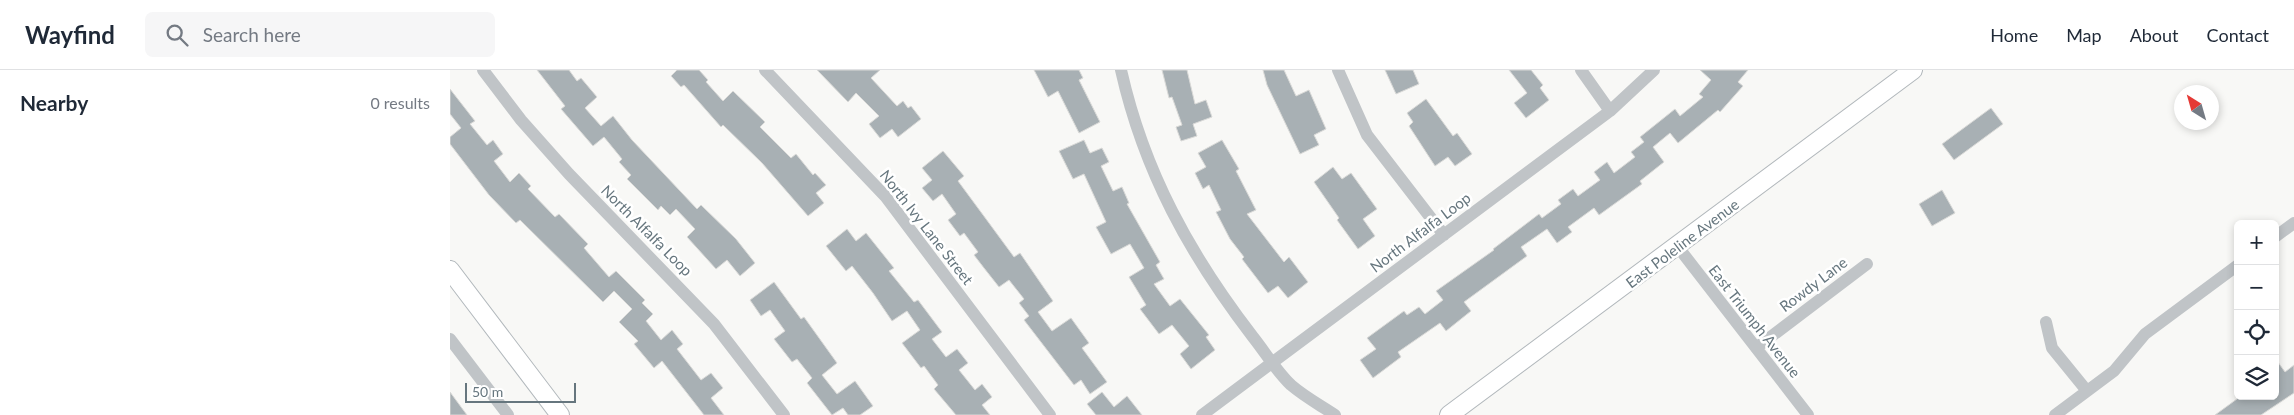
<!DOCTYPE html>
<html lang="en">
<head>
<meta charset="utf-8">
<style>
	:root { --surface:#fff; --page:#f6f6f7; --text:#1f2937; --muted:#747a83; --line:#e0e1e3 }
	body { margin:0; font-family:Lato,sans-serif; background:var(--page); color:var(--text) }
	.controls { position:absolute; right:15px; bottom:15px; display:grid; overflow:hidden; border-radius:8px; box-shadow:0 2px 8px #0003 }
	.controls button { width:45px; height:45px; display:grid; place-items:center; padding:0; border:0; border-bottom:1px solid var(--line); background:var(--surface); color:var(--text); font:25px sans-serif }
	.compass { position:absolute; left:1724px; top:15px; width:45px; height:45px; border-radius:50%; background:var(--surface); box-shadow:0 2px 8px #0003; rotate:323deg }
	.scale { position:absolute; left:15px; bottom:12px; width:111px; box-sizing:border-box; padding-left:5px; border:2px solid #66767e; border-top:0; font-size:14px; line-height:18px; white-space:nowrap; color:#66767e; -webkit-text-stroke:4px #fff; paint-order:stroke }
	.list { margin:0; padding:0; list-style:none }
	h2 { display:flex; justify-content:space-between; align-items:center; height:65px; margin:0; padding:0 20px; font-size:21px }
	h2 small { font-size:16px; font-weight:400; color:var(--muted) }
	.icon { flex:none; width:28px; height:28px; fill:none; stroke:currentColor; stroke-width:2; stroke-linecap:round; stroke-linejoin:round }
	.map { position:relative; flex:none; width:1844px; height:345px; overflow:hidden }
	header { display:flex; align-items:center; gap:30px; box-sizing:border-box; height:70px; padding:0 25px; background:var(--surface); border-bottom:1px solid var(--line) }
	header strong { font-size:24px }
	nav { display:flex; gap:28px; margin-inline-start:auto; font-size:18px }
	.search { width:350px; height:45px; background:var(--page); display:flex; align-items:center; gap:12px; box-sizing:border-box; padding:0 18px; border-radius:8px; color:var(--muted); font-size:19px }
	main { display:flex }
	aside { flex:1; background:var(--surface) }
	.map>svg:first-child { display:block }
	.building { fill:#a8b0b4; stroke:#dadad8 }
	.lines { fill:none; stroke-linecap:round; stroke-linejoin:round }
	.secondary-casing { stroke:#b2b8bc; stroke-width:20 }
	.minor { stroke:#c0c4c7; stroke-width:12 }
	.secondary { stroke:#fff; stroke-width:18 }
	.labels { text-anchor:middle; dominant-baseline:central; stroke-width:5; stroke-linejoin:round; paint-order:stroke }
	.street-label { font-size:15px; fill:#66767e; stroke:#fff }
</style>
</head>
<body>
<header>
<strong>Wayfind</strong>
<div class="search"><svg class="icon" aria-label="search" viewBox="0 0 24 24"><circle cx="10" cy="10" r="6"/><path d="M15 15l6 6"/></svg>Search here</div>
<nav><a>Home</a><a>Map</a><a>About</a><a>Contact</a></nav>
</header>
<main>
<aside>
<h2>Nearby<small>0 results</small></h2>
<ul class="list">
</ul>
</aside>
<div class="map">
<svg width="1844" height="345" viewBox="0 0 1844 345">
	<rect width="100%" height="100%" fill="#f8f8f6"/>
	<path class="building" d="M87,0H119L127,11L131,8L147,27L135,38L151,56L163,46L182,70L247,139L251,135L286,169L305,193L290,206L277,190L266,199L237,167L245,159L226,139L220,145L211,136L208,140L177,109L181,105L169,92L172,89L154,67L143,76L111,39L115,36Z
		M227,0H249L258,10L256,12L273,31L283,21L315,52L310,57L341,88L346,84L363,105L365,103L376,115L366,123L374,133L358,146L312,93L273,55L271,57L234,15L231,17L221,6Z
		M367,0H430L421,8L447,36L453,31L458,38L461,36L471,49L448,67L442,59L430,68L419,54L429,46L406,23L398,32Z
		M584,0H629L633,8L629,10L650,52L629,63L608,21L598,27Z
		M712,0H737L745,34L756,30L762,47L743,54L747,66L731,71L726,57L732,55L722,27L719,28Z
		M813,0H834L846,26L859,20L876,59L864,65L869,75L850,84L817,15Z
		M935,0H963L969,14L946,24Z
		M1059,0H1081L1093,15L1090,18L1099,30L1076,48L1064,33L1077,23Z
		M1250,0H1298L1288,12L1293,16L1270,42L1268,40L1228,73L1220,63L1203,77L1214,92L1190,111L1192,114L1149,145L1144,138L1118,157L1122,162L1107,173L1097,159L1071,177L1077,186L1014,232L1021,241L996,261L990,253L948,282L951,287L923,308L910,290L926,279L917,268L954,241L957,245L969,237L975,244L993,230L986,221L1044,180L1043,179L1089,144L1092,148L1111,134L1108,130L1123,119L1128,126L1150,110L1144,102L1157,92L1164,103L1185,87L1181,82L1194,72L1190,67L1225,39L1230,46L1253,27L1249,24L1261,10Z
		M0,19L25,51L20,54L37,75L43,70L53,84L44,91L60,112L69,103L81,116L78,119L105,147L109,144L138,174L134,178L159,207L166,201L195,230L192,233L203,244L196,251L211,270L222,260L233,274L227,279L251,310L261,303L273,318L261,328L274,345H254L212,291L204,298L184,274L188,271L169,252L182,239L164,221L153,232L70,150L66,153L39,125L0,74V67L11,58L0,44Z
		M976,29L1003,66L1007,63L1022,84L1005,96L998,87L985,96L959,56L963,52L957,43Z
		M1541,38L1553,54L1504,90L1492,74Z
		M634,70L640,83L652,78L659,92L651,96L663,121L672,117L679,133L677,134L710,192L706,195L714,209L704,214L720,236L730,229L759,265L756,267L765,280L741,299L730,284L739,276L722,255L709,264L690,239L696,235L679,207L694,198L680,174L661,184L646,157L656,152L634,104L623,109L609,81Z
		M772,70L789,99L786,101L806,140L797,144L834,192L839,187L858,212L838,228L828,216L818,223L792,189L794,187L780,169L766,142L771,140L759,115L753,119L745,103L756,97L748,83Z
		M493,81L514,106L508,111L539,153L564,187L570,183L603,231L588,242L602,261L621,248L639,273L632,278L657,312L640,324L631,310L624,315L574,250L579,246L569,233L574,229L559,210L549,217L534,198L524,185L528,182L514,163L510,166L498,150L506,144L492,124L483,131L472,118L482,110L472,98Z
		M883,97L892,109L901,103L927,139L913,149L925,166L908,179L887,150L889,148L864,112Z
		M1492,120L1505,143L1482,156L1469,134Z
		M397,159L406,171L416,163L444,198L439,201L464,232L468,230L492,262L482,269L496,287L507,279L518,293L509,300L525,320L532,314L542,327L532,335L540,345H506L484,319L488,315L474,296L471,298L452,273L470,260L457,241L442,251L423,223L402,196L396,201L376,176Z
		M324,212L351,249L354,247L387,293L372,305L387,324L405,311L423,336L410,345H398L393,338L382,345L357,313L362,308L347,289L342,292L324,269L335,261L320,240L311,246L300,230Z
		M1825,288L1835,302L1844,295V323L1811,345H1765L1791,326H1825Z
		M0,322L17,345H0Z
		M652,322L664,337L677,326L692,345H646L637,334Z"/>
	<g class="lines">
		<g class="secondary-casing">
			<path id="secondary" d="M0,200L110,345
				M999,345L1463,0"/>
		</g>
		<path class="minor" d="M33,0L71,50L119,104L264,254L334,345
			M315,0L435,126L600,345
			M671,0C694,102 740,185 803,267C815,282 827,302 841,315C855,327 870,335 885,345
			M888,0L917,65L994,165
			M1131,0L1160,41
			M1825,167L1844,153
			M1228,177L1358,345
			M1596,252L1602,278L1637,321
			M0,269L58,345
			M1306,278L1417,194
			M752,345L1160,41L1204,0
			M1605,345L1664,301L1695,264L1788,195"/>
		<use href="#secondary" class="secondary"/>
	</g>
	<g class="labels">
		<g class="street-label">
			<text transform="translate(477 157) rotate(52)">North Ivy Lane Street</text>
			<text transform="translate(197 160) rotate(45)">North Alfalfa Loop</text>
			<text transform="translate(970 162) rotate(-37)">North Alfalfa Loop</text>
			<text transform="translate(1232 173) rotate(-37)">East Poleline Avenue</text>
			<text transform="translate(1363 214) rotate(-37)">Rowdy Lane</text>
			<text transform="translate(1305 251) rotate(52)">East Triumph Avenue</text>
		</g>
	</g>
</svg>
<div class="controls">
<button>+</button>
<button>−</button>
<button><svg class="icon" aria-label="locate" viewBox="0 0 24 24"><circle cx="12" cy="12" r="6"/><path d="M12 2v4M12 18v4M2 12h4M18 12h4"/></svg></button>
<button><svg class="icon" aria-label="layers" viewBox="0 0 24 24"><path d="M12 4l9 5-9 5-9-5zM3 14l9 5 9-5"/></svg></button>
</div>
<svg class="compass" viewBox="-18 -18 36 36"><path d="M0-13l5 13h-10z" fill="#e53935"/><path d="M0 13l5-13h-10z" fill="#747a83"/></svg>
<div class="scale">50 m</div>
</div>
</main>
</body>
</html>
